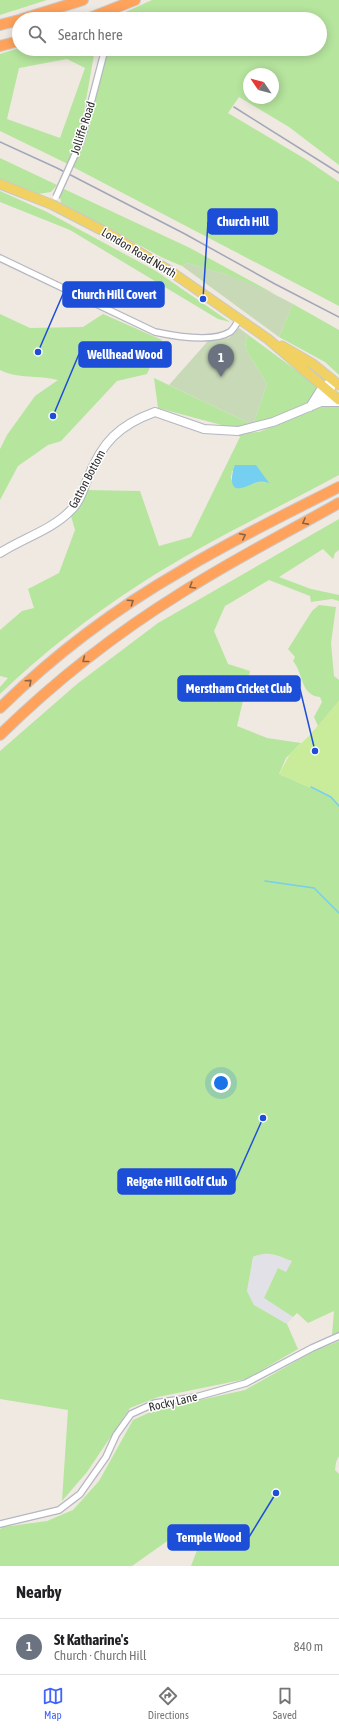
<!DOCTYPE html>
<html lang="en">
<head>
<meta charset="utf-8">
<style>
	:root { --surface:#fff; --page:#f2f2f2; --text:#202124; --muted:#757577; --line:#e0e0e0; --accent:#4264fb }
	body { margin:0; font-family:"Asap Condensed",sans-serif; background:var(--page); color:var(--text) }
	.compass { position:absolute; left:243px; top:68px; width:36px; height:36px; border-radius:50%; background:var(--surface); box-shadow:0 2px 10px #0003; rotate:305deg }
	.you { position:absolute; left:221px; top:1083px; width:14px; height:14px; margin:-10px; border:3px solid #fff; border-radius:50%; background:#1a73e8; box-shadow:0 0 0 6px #1a73e833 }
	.badge { display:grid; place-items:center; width:26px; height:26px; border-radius:50%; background:var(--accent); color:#fff; font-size:13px; font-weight:700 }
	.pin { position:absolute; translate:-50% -33px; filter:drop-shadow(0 1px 2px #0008) }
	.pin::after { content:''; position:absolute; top:21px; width:14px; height:12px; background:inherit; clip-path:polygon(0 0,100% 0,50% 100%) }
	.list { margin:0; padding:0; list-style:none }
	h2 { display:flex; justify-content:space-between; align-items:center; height:52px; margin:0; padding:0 16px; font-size:17px }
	h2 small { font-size:13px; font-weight:400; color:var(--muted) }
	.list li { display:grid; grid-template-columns:26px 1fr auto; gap:12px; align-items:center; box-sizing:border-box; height:56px; padding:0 16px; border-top:1px solid var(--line) }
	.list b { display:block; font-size:15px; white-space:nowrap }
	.list p { margin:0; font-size:13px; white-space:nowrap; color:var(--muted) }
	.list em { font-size:13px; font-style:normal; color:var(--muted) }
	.icon { flex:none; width:22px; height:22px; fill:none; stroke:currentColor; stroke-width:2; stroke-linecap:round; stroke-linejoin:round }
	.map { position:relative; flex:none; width:339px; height:1566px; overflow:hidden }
	.search { position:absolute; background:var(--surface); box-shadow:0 2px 10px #0003; left:12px; right:12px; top:12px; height:44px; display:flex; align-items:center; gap:10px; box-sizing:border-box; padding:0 14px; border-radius:22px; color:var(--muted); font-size:15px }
	.sheet { height:108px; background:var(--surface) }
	nav { display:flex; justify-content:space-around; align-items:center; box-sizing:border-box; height:56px; border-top:1px solid var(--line); background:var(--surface); font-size:11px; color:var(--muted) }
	nav a { display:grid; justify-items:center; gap:2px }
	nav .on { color:var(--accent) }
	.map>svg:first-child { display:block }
	.industrial { fill:#e3e1e8 }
	.green { fill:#b6e59e; fill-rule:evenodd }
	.cemetery { fill:#c8d9b8 }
	.pitch { fill:#c9ec9a }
	.water { fill:#75cff0 }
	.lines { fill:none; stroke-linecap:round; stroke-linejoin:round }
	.stream { stroke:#75cff0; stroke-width:1.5 }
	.street-casing { stroke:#b4b7c1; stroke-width:8 }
	.secondary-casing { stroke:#b4b7c1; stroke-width:10 }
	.primary-casing { stroke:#c9c9c9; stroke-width:11 }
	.highway-casing { stroke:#c9c9c9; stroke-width:12 }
	.street { stroke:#fff; stroke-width:5.5 }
	.secondary { stroke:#fff; stroke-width:8 }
	.primary { stroke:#f2d163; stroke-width:9 }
	.highway { stroke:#ffa35c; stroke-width:10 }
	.rail { stroke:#a3a6b8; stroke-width:1.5 }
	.street-bridge-casing { stroke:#b4b7c1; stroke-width:8; stroke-linecap:butt }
	.street-bridge { stroke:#fff; stroke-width:5.5 }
	.oneway { stroke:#8c6343 }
	.labels { text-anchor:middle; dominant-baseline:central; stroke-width:3; stroke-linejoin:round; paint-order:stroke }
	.street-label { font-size:12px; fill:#2e2e2e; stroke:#fff }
	.leader { fill:none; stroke:#1d4ed8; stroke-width:1.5 }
	.callout-dot { fill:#1d4ed8; stroke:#fff; stroke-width:1.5 }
	.callout { fill:#1d4ed8; stroke:#1d4ed8; stroke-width:1.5 }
	.callout-label { font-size:13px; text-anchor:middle; font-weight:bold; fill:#fff }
</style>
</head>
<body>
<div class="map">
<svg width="339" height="1566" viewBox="0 0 339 1566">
	<rect width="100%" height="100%" fill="#efe9e1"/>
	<path class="industrial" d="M262,1253L274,1255L293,1261L286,1272L278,1269L264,1298L293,1317L287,1324L254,1305L247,1291L253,1257Z"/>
	<path class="green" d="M0,0H47L0,15Z
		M152,0H339V165L289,127L239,97L228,113L307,160L339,182V306L73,167L85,142L103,49H320V19H160L157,12L137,19H110ZM249,74H273V98H249Z
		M19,48L95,49L79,140L68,164L0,131V54ZM67,59L85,68L60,138L7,119L19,68Z
		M0,158L57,185L51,192L38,194L0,179Z
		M64,189L190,248L275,294L224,274L187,263L182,266L163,258L61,203L60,196Z
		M0,191L47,212L156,271L230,322L218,319L70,230L0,202Z
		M293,304L339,330V375L325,362L279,337Z
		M0,314L30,328L83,327L103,314L162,340L147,374L117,381L61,441L48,445L18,466L0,500V449L7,435L35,396L58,380C39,375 17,379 0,370Z
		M247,334L319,387L305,405L258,426L229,427L158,408L154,378L253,425L267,384L245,348Z
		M339,405V475C272,511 203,543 140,584C90,616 43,653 0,694V687L8,678L0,676V630L22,611L34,608L28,589L59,573L75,530L71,516L87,490L140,491L159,546L191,537L240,437L236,433L259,432L321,407ZM232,471L268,483C258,480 250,484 241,488L234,485L231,478Z
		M339,519V550L335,553L333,559L323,549L279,577L311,589L339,595V601L332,599L311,602L310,596L269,580L225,606L214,631L228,664L250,671L237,726L267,738L301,743L286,758L279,774L334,798L339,806V1333L332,1335L334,1311L308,1323L297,1313L293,1317L264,1298L278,1268L286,1272L292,1261C278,1256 268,1250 253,1257L247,1291L254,1305L287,1324L298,1349L246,1379L158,1397L130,1408L87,1472L62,1501L68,1410L0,1399V751L77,684L158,623Z
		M319,605L336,607L331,643L334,676L339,680V701L318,726L314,717L322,702L320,697C300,695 304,674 293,661L295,657L288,649L312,611Z
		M339,1341V1456L336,1462L335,1470L339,1474V1566H191L204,1532L173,1537L132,1566H0V1529L3,1527L47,1521L73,1510L99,1481L133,1420L155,1410L245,1390L312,1352Z"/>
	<path class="cemetery" d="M187,263C223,273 260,285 293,304L279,337L182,266Z
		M239,328L247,334L245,348L267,384L253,425L169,385L208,341L229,338Z"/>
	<path class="pitch" d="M339,701V806L334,798L279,774L290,754L309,736Z"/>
	<path class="water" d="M235,465H256L269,483C255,479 253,486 241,488C228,491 232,472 235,465Z"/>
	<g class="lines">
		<path class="stream" d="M311,787L331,797L339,806
			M265,881L314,888L339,913"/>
		<g class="street-casing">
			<path id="street" d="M73,159L81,141L105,49
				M0,258L155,332C174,336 212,343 230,332C234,329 237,323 239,319
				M0,1524L59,1510L80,1494L106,1457L116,1435L131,1414L155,1403L196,1397L246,1383L312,1348L339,1336"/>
		</g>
		<g class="secondary-casing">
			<path id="secondary" d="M321,402H339
				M310,407L320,391L328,384
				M0,553C23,538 52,530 71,510C80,502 83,489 88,478C102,442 119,425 155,412L204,429L238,431L273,422L321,402L329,392L334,381"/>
		</g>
		<g class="primary-casing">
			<path id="primary" d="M0,184L53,205L113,236L170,271L268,339L339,400
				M282,346L313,364L339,385"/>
		</g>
		<g class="highway-casing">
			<path id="highway" d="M22,19L83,0
				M87,19L135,0
				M0,25L19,20
				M0,46L19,41
				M0,708C54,655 115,609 181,571C232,540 286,514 339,487
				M0,735C55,681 115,634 181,593C232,560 286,533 339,503"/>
		</g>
		<use href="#street" class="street"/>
		<use href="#secondary" class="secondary"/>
		<use href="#primary" class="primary"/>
		<use href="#highway" class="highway"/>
		<path class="rail" d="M234,107L339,173
			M0,142L57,168L185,234L275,284L339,317"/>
		<g class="street-bridge-casing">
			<path id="street-bridge" d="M56,197L73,159"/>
		</g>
		<use href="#street-bridge" class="street-bridge"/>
	</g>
	<defs><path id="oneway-chevron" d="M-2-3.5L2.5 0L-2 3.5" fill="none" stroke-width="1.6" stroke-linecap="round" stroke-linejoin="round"/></defs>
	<g class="oneway">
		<use href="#oneway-chevron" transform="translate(305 522) rotate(152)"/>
		<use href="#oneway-chevron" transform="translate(243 536) rotate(-27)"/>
		<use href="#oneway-chevron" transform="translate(192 586) rotate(149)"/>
		<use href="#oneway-chevron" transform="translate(131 602) rotate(-34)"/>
		<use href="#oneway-chevron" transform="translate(85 660) rotate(142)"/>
		<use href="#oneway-chevron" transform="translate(29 682) rotate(-42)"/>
	</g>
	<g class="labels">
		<g class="street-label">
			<text transform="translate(83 128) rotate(-72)">Jolliffe Road</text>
			<text transform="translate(139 253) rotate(31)">London Road North</text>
			<text transform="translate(87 479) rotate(-62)">Gatton Bottom</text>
			<text transform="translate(173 1402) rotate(-13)">Rocky Lane</text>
		</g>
	</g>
	<path class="leader" d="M203 299L208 222M38 352L63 294M53 416L79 354M315 751L300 689M263 1118L235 1181M276 1493L249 1537"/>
	<g class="callout-dot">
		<circle cx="203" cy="299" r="4"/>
		<circle cx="38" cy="352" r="4"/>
		<circle cx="53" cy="416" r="4"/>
		<circle cx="315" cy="751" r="4"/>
		<circle cx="263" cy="1118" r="4"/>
		<circle cx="276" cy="1493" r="4"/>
	</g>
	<g class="callout">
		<rect x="208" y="209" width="69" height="25" rx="4"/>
		<rect x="63" y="282" width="101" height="25" rx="4"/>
		<rect x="79" y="342" width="92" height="25" rx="4"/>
		<rect x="178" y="676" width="122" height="25" rx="4"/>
		<rect x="118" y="1169" width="117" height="25" rx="4"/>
		<rect x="168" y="1525" width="81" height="25" rx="4"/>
	</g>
	<g class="callout-label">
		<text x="243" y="226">Church Hill</text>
		<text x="114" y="299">Church Hill Covert</text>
		<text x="125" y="359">Wellhead Wood</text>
		<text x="239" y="693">Merstham Cricket Club</text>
		<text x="177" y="1186">Reigate Hill Golf Club</text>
		<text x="209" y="1542">Temple Wood</text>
	</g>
</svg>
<svg class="compass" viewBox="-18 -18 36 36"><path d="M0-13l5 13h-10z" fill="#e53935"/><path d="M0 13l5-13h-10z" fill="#757577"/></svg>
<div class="you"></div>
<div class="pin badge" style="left:221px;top:377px;background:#6b7280">1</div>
<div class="search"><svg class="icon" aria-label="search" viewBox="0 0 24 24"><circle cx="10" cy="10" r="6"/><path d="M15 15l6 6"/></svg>Search here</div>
</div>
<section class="sheet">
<h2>Nearby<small></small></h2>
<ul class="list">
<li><span class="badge" style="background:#6b7280">1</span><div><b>St Katharine's</b><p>Church · Church Hill</p></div><em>840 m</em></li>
</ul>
</section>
<nav>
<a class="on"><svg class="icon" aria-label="map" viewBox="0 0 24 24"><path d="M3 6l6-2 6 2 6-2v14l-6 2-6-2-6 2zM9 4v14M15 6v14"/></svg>Map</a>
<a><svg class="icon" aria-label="directions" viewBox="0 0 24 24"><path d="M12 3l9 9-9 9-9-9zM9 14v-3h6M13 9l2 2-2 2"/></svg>Directions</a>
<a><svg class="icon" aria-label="saved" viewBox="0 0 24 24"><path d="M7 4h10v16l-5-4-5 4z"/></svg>Saved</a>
</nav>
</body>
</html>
